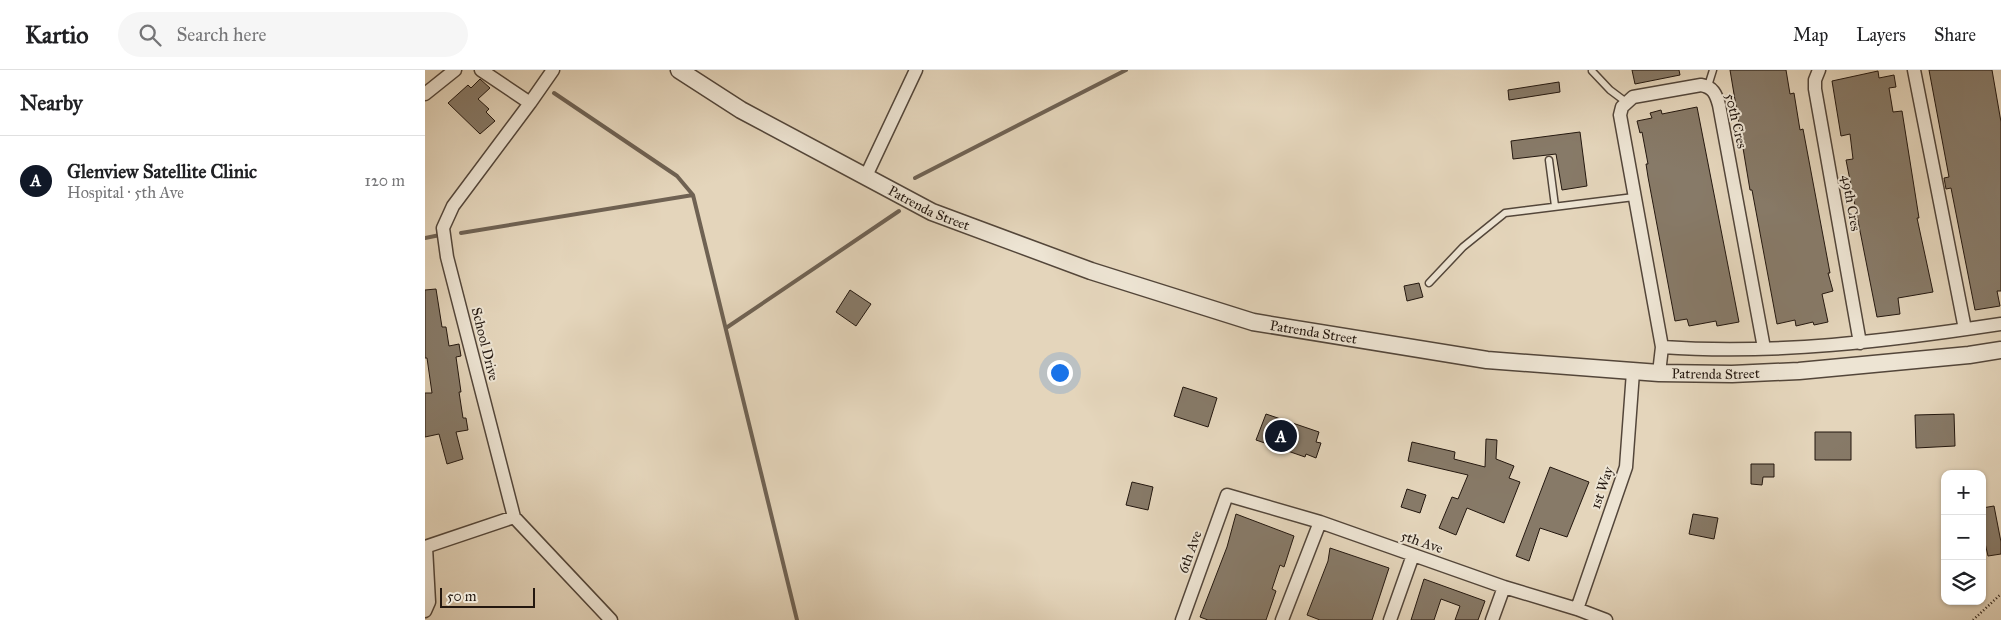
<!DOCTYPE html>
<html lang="en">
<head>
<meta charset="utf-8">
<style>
	:root { --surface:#fff; --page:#f6f6f6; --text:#202124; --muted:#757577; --line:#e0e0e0; --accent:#111827 }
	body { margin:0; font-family:"IM FELL Great Primer",serif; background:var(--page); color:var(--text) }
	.controls { position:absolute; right:15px; bottom:15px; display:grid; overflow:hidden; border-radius:10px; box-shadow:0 1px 4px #0004 }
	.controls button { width:45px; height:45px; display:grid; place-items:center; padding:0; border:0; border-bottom:1px solid var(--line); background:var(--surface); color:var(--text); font:25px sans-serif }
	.scale { position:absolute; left:15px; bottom:12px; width:95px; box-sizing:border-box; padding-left:5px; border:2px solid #23170f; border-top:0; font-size:14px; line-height:18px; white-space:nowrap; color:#23170f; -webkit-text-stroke:4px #ede4d3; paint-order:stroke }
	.you { position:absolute; left:634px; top:302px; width:18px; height:18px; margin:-12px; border:4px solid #fff; border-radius:50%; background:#1a73e8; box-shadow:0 0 0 8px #1a73e833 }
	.badge { display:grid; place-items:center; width:32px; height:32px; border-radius:50%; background:var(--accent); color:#fff; font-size:16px; font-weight:700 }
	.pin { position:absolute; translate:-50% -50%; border:2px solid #fff; box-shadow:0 1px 5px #0006 }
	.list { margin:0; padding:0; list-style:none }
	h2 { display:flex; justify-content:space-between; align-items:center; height:65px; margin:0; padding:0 20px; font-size:21px }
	h2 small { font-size:16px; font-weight:400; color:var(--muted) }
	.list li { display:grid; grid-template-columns:32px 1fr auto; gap:15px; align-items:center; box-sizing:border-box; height:90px; padding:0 20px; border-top:1px solid var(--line) }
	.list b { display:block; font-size:19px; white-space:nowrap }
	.list p { margin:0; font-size:16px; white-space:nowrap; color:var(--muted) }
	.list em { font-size:16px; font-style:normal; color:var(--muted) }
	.icon { flex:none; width:28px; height:28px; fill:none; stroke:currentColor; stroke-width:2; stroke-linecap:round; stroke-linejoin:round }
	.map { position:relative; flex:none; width:1576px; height:550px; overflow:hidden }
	header { display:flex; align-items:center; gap:30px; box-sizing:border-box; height:70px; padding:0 25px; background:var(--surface); border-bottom:1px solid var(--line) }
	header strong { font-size:24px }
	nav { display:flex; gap:28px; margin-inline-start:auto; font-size:18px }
	.search { width:350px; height:45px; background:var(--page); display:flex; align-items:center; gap:12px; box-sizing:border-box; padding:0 18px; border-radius:28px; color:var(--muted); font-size:19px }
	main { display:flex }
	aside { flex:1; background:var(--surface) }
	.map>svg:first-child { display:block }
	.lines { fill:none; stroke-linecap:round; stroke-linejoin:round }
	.stream { stroke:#6f6253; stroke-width:4 }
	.building { fill:#877a68; stroke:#23170f }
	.service-casing { stroke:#53463a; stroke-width:9 }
	.minor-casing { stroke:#53463a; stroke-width:15 }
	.tertiary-casing { stroke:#53463a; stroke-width:19 }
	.path { stroke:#23170f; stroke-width:2.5; stroke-dasharray:1 2.5; stroke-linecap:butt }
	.service { stroke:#ede4d3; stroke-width:6 }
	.minor { stroke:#ede4d3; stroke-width:12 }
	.tertiary { stroke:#ede4d3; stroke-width:16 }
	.labels { text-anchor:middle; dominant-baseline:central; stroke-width:4; stroke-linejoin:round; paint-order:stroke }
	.street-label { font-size:14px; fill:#23170f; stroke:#ede4d3 }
</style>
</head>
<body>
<header>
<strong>Kartio</strong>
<div class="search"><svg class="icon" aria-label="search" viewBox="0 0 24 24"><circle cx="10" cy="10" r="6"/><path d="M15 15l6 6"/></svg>Search here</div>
<nav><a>Map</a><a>Layers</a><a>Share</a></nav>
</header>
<main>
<aside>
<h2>Nearby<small></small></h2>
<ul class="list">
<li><span class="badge">A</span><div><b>Glenview Satellite Clinic</b><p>Hospital · 5th Ave</p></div><em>120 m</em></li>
</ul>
</aside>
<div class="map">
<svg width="1576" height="550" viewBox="0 0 1576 550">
	<rect width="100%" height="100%" fill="#e4d5bb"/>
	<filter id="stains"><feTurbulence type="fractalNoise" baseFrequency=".004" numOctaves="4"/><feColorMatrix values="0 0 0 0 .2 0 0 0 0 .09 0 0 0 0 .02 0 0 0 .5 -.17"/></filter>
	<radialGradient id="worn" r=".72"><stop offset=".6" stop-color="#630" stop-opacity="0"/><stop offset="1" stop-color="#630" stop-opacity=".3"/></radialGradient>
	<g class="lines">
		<path class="stream" d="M129,23L252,106L268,125L372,550
			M490,108L701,0
			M36,163L268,125
			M0,168L15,165
			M301,258L474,141"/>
	</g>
	<path class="building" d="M1207,0H1254L1255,5L1210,14Z
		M1305,0H1361L1365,24L1369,23L1375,60L1378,59L1405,203H1403L1408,221L1397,224L1403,252L1389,255L1388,252L1371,256L1370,250L1352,254L1327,120H1325Z
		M1504,0H1567L1576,52V221H1572L1575,236L1550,240L1526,118L1521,119L1519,108L1524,107Z
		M1453,1L1454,8L1469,5L1471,17L1464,18L1468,42L1477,41L1494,148H1492L1508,222L1473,228L1475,244L1452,247L1421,90L1428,89L1425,64L1416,66L1407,11Z
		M55,9L65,18L53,29L64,39L61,42L70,51L55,64L23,33L43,15L46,18Z
		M1134,12L1135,22L1084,30L1083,20Z
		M1272,37L1314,252L1292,256L1291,251L1264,256L1262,249L1250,251L1223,107L1221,94H1223L1217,62L1215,63L1212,51L1227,48L1225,43L1236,40L1237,44Z
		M1155,62L1162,116L1137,120L1131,84L1088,89L1086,71Z
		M994,213L998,227L982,231L979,216Z
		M11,219L17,257H21L24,276L34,274L36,286L31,287L36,322H34L38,348H41L43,360L31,362L38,389L22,394L14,364L0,367V323H7L2,288H0V220Z
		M425,220L446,234L431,256L411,242Z
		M758,317L792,328L783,357L749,346Z
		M841,344L894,362L891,372L896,373L891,388L881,384L880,387L831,370Z
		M1529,344L1530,376L1491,378L1490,345Z
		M1390,362H1426V390H1390Z
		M1061,369L1072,370L1071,389L1089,396L1084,408L1095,412L1079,453L1042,438L1031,465L1014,458L1027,427L1033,429L1043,405L983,391L987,372L1030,382L1029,389L1060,397Z
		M1326,394H1349V407H1338L1337,415L1326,414Z
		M1125,397L1164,412L1142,467L1115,458L1104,491L1091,486Z
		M707,412L728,417L723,440L701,435Z
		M982,419L1001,425L995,443L976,437Z
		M1569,436L1576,472V484L1563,486L1560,473L1557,474V438Z
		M811,444L869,466L859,497L855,495L847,519L851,521L841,550H783L775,547L802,477Z
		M1268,444L1293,448L1289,469L1264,464Z
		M905,478L964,498L947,550H895L882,545L903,491Z
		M999,509L1060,531L1053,550H1030L1035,536L1016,529L1009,550H986Z"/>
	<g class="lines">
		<g class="service-casing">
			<path id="service" d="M1167,1L1185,20L1201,32
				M1283,16L1288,0
				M1124,90L1130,136
				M1004,213L1038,177L1080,143L1209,127"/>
		</g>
		<g class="minor-casing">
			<path id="minor" d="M56,0L105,33
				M128,0L105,33L28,136L18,158L22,187L89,447L186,550
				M1394,0L1390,10V19L1435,273
				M1489,0L1540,259
				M0,24L30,0
				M441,106L491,0
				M1237,277L1195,45L1197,37L1208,27L1276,15C1288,17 1291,24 1294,35L1339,278
				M1234,303L1237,277C1351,285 1464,271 1576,254
				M0,477L89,447
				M1152,539L1201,397L1208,302
				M0,541L4,532L1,477
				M757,550L802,425L895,452L1079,517L1152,539L1181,550
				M857,550L895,452
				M965,550L988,485
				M1067,550L1079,517"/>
		</g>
		<g class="tertiary-casing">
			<g id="tertiary">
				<path id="s1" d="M254,0L316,40L507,142L666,201L828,252L1062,290L1234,303L1307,304L1374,301L1544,285L1576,280"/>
			</g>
		</g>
		<path class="path" d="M1548,550L1576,524"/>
		<use href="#service" class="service"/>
		<use href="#minor" class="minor"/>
		<use href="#tertiary" class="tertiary"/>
	</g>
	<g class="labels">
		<g class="street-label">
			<text transform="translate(1311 51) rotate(77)">50th Cres</text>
			<text transform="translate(1426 133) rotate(80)">49th Cres</text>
			<text stroke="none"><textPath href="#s1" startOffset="286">Patrenda Street</textPath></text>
			<text stroke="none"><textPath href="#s1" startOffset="691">Patrenda Street</textPath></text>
			<text transform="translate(60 274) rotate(76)">School Drive</text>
			<text stroke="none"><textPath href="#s1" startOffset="1096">Patrenda Street</textPath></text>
			<text transform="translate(1177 418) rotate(-71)">1st Way</text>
			<text transform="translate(997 472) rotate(19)">5th Ave</text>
			<text transform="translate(765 482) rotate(-70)">6th Ave</text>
		</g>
	</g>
	<rect width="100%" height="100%" filter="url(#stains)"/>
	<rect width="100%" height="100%" fill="url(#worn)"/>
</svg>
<div class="controls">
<button>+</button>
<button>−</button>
<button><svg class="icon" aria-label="layers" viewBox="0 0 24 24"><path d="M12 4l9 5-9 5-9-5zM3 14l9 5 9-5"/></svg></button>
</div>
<div class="scale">50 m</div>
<div class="you"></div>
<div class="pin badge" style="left:856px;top:366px">A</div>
</div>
</main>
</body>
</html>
